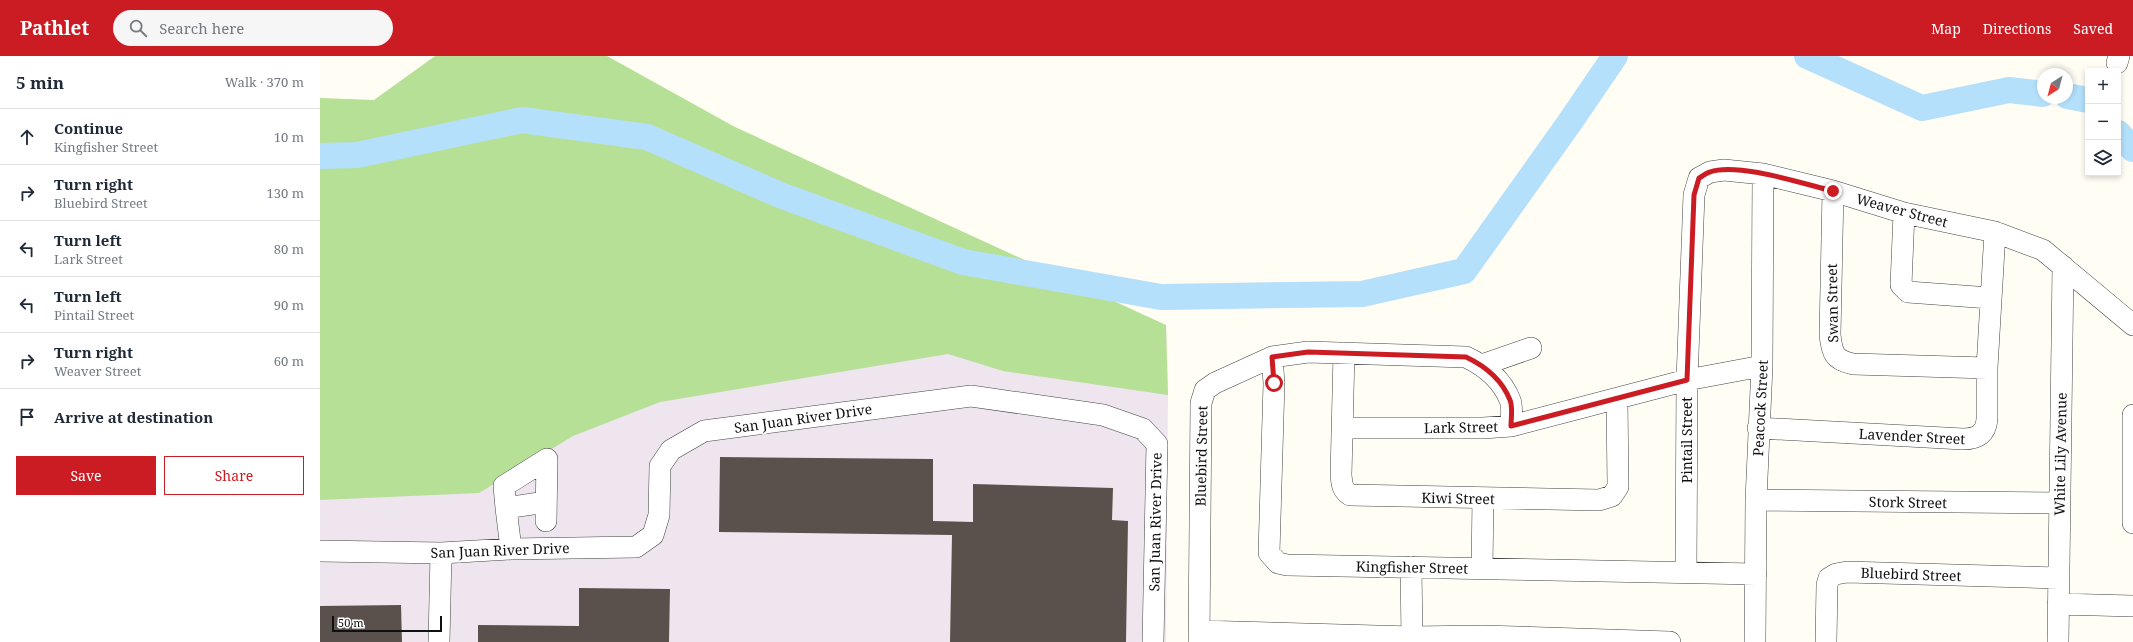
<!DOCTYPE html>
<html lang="en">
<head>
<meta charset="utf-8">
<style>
	:root { --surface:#fff; --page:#f6f6f7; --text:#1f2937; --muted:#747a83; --line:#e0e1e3; --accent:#cc1c23 }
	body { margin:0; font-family:"Noto Serif",serif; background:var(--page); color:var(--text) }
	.controls { position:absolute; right:12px; top:12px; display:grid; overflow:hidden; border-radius:0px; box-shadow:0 2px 6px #0003 }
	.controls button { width:36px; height:36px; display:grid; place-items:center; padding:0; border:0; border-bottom:1px solid var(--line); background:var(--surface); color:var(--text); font:20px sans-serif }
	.compass { position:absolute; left:1717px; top:12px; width:36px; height:36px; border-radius:50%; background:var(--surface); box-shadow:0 2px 6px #0003; rotate:216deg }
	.scale { position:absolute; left:12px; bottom:10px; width:110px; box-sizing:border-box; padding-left:4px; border:2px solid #101010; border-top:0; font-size:11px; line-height:14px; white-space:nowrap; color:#101010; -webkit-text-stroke:3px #fff; paint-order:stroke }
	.stop { position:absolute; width:12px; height:12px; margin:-9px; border:3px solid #cc1c23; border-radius:50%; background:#fff }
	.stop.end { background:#cc1c23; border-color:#fff; box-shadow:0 1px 4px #0008 }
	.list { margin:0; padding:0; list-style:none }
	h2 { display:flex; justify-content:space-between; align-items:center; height:52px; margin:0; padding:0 16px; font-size:17px }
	h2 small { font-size:13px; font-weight:400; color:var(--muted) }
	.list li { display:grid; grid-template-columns:26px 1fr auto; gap:12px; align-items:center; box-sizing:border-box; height:56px; padding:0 16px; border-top:1px solid var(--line) }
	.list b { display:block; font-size:15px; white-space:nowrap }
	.list p { margin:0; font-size:13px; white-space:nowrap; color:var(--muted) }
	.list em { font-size:13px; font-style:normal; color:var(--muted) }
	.actions { display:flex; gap:8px; padding:12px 16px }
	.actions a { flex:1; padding:9px 0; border:1px solid var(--accent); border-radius:0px; text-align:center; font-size:14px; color:var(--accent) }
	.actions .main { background:var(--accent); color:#fff }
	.icon { flex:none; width:22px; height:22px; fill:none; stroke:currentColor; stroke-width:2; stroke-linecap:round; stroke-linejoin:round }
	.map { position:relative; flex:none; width:1813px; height:586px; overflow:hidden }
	header { display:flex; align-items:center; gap:24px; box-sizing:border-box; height:56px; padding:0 20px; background:var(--accent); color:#fff }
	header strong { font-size:19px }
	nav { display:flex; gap:22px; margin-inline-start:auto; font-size:14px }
	.search { width:280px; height:36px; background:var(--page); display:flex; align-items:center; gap:10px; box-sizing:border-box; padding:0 14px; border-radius:22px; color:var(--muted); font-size:15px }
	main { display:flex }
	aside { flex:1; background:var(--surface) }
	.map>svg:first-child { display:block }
	.industrial { fill:#eee5ef }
	.forest { fill:#b7e097 }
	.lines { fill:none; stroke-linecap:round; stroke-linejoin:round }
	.river { stroke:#b4e0fb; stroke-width:26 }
	.building { fill:#5a514c }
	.minor-casing { stroke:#434343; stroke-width:22 }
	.minor { stroke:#fff; stroke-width:21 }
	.route { stroke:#cc1c23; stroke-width:5 }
	.labels { text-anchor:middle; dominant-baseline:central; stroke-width:4; stroke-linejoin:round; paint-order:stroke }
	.street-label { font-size:14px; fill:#101010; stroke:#fff }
</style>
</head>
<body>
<header>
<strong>Pathlet</strong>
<div class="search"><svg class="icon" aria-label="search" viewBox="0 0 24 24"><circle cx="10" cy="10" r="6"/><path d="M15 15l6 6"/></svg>Search here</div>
<nav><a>Map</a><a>Directions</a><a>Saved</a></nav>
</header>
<main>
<aside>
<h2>5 min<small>Walk · 370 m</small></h2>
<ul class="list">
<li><svg class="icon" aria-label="ahead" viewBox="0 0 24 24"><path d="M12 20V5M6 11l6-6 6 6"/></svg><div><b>Continue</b><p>Kingfisher Street</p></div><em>10 m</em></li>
<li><svg class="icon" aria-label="right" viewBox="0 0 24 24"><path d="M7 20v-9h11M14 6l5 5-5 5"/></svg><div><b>Turn right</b><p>Bluebird Street</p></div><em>130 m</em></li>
<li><svg class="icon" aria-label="left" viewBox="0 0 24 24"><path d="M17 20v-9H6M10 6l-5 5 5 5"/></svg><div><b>Turn left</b><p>Lark Street</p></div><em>80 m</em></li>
<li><svg class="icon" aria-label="left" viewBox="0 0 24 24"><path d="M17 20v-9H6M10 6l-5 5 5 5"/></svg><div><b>Turn left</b><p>Pintail Street</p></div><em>90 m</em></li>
<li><svg class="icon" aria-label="right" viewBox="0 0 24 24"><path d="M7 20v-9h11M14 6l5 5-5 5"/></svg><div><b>Turn right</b><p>Weaver Street</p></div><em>60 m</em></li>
<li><svg class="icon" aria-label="arrive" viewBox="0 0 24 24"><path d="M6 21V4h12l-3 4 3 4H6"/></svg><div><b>Arrive at destination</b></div></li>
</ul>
<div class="actions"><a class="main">Save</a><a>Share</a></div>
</aside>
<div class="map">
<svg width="1813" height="586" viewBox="0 0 1813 586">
	<rect width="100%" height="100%" fill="#fffdf4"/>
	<path class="industrial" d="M365,145L846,269L848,339L846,586H0V153Z"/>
	<path class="forest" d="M115,0H287L415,71L846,269L848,339L683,315L628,298L340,346L253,380L159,437L0,444V42L54,44Z"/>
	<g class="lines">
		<path class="river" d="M1487,0L1602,52L1689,34L1723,38
			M1747,40L1768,44
			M1798,77L1813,93
			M0,100L37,99L202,64L327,81L460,139L643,206L841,241L1042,238L1144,215L1250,66L1295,0"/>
	</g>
	<path class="building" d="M400,401L613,403V465L653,466V428L793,432L792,464L808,465L806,586H630L632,479L399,476Z
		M259,532L350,533L349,586H158V569L259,570Z
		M81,549L82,586H0V550Z"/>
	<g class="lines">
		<g class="minor-casing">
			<path id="minor" d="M1797,7L1799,0
				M1513,135L1510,279C1512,297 1514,304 1533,308L1667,312
				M1584,157L1581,229L1588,236L1670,242
				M1024,297L1021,419C1022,428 1022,434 1030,439L1279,444L1292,440L1298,431L1297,343
				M952,301L954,327L949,497L958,507L967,509L1436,518
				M1162,309L1211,292
				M1813,359V467
				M1024,372H1163L1191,370L1367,324L1442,310
				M1438,372L1643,383C1657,383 1666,378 1667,363V312L1675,176
				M1436,444L1740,447
				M186,452L191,493
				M226,465L227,403L184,430L186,452L226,446
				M0,495L121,497L191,493L316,491L333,479L339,459L340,410L351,394L384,375L651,340L783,359L823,373L837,388L833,586
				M1091,511L1092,581
				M1162,512L1163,442
				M1366,516L1367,324L1374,139L1379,122L1390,116L1404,114L1443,118L1513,135L1584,157L1675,176L1723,194L1813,269
				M1738,548L1813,550
				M879,575L1092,581L1163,580L1350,586
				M119,586L121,497
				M879,586L881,347L885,334L895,327L952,301L988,296L1146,301C1165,310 1182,324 1190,344C1193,351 1191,362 1191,370
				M1435,586L1436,444L1442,310L1443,118
				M1506,586L1507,529L1509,522L1516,518L1527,516L1739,522
				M1738,586L1743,210"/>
		</g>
		<use href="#minor" class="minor"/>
	</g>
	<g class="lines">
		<path class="route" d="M954,327L952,301L988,296L1146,301C1165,310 1182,324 1190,344C1193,351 1191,362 1191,370L1367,324L1374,139L1379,122C1383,120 1386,117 1390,116C1417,106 1484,128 1513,135"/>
	</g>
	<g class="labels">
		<g class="street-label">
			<text transform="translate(1582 154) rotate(15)">Weaver Street</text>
			<text transform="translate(1512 247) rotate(-91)">Swan Street</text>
			<text transform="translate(1440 352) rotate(-87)">Peacock Street</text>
			<text transform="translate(483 362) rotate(-8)">San Juan River Drive</text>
			<text transform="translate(1141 371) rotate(-1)">Lark Street</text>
			<text transform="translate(1592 380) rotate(3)">Lavender Street</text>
			<text transform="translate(1366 384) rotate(-90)">Pintail Street</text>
			<text transform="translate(1740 398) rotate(-89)">White Lily Avenue</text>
			<text transform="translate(881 400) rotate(-89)">Bluebird Street</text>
			<text transform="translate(1138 442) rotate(1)">Kiwi Street</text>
			<text transform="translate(1588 446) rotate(1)">Stork Street</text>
			<text transform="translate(835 466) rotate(-89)">San Juan River Drive</text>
			<text transform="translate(180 494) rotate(-2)">San Juan River Drive</text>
			<text transform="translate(1092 511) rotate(1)">Kingfisher Street</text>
			<text transform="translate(1591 518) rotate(2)">Bluebird Street</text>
		</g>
	</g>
</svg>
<div class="controls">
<button>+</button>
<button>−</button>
<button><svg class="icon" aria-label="layers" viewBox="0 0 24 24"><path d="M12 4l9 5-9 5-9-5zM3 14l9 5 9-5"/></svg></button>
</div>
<svg class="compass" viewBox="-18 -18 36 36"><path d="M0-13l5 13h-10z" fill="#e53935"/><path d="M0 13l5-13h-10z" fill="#747a83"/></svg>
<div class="scale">50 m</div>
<div class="stop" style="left:954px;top:327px"></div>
<div class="stop end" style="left:1513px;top:135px"></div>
</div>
</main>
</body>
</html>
